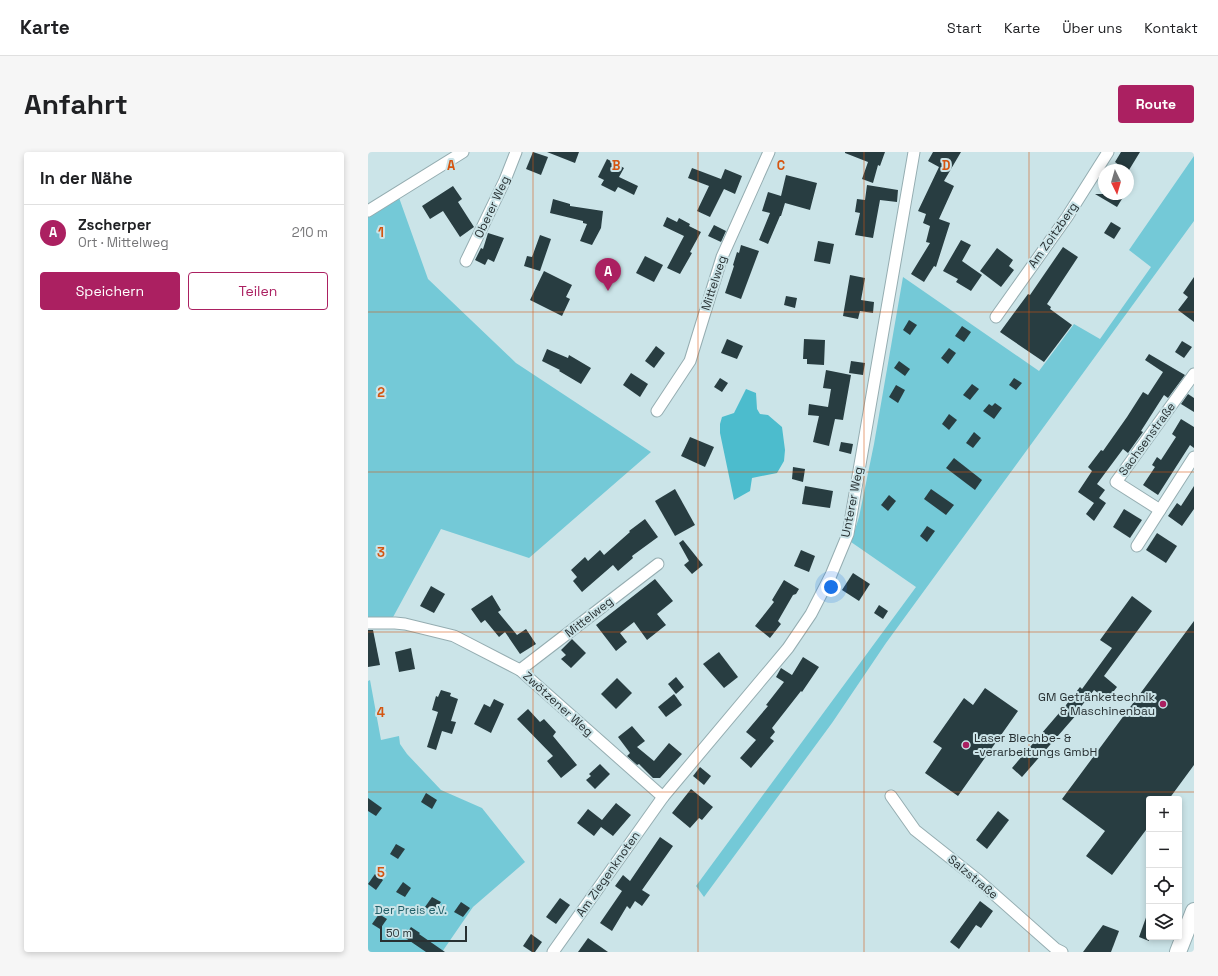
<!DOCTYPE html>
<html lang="de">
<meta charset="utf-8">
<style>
body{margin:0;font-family:"Space Grotesk",sans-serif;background:#f6f6f6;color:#202124}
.controls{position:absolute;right:12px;bottom:12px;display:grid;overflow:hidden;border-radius:4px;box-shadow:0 2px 6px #0003}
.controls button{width:36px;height:36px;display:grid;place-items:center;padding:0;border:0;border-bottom:1px solid #e0e0e0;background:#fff;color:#202124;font:20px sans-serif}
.compass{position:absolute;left:730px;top:12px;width:36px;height:36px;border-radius:50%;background:#fff;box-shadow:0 2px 6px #0003;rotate:175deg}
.scale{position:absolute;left:12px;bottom:10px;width:87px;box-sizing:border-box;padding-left:4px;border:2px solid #283133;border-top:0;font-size:11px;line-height:14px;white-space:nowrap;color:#283133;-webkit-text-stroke:3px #cbe4e8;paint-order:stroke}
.you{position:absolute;left:463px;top:435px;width:14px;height:14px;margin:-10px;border:3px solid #fff;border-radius:50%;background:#1a73e8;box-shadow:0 0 0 6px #1a73e833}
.badge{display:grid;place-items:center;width:26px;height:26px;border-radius:50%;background:#ab2061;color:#fff;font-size:13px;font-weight:700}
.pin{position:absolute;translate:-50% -33px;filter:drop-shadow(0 1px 2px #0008)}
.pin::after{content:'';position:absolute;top:21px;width:14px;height:12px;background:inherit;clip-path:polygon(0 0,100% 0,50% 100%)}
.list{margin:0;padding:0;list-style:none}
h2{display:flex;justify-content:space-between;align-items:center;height:52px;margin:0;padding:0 16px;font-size:17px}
h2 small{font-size:13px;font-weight:400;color:#757577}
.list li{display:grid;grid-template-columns:26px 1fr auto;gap:12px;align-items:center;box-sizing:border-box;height:56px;padding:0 16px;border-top:1px solid #e0e0e0}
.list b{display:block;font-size:15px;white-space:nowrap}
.list p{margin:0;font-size:13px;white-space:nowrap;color:#757577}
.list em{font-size:13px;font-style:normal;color:#757577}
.actions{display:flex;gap:8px;padding:12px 16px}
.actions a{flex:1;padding:9px 0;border:1px solid #ab2061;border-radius:4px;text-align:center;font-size:14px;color:#ab2061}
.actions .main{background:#ab2061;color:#fff}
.icon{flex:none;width:22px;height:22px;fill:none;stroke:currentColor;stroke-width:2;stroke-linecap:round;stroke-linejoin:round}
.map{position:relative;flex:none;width:826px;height:800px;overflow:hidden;border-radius:4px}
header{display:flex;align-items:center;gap:24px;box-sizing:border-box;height:56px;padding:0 20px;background:#fff;border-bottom:1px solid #e0e0e0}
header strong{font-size:19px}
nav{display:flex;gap:22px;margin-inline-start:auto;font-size:14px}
.intro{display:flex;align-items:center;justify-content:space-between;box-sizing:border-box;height:96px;padding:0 24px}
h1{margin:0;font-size:28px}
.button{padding:10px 18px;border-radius:4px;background:#ab2061;color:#fff;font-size:14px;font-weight:700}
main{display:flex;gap:24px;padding:0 24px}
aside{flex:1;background:#fff;border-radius:4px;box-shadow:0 2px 6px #0003}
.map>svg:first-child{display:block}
.green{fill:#74c9d7}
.forest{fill:#4cbccd}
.building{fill:#283d41}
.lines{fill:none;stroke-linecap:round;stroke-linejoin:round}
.street-casing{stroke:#95adb1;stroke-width:13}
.secondary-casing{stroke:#95adb1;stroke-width:18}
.street{stroke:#fff;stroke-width:11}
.secondary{stroke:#fff;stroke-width:16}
.grid{fill:none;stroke:#d55510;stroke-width:1;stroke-opacity:0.55}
.poi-dot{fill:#ab2061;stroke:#cbe4e8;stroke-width:1.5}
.labels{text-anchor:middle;stroke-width:4;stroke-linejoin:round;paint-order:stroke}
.street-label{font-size:12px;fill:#283133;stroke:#cbe4e8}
.poi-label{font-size:12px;fill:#283133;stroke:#cbe4e8;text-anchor:end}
.park-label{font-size:12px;fill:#215f68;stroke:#cbe4e8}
.grid-label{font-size:13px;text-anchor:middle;font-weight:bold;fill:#d55510;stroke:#cbe4e8;stroke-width:4;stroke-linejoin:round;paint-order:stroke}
</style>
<header>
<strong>Karte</strong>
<nav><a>Start</a><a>Karte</a><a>Über uns</a><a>Kontakt</a></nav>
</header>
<div class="intro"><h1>Anfahrt</h1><a class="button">Route</a></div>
<main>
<aside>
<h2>In der Nähe<small></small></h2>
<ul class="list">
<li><span class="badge">A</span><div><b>Zscherper</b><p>Ort · Mittelweg</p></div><em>210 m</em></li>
</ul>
<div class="actions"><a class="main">Speichern</a><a>Teilen</a></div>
</aside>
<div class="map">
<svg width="826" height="800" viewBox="0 0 826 800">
<rect width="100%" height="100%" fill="#cbe4e8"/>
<!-- green -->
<g class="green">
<polygon points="826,4 826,69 518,491 464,571 336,745 328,734 548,435 483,390 491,365 506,292 535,125 671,219 706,172 732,187 783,115 761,98"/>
<polygon points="29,40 60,127 148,211 283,300 161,406 73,377 24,467 22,465 0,466 0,59"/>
<polygon points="2,528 13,588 31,584 32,592 39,602 73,638 114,656 157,710 105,755 74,800 0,800 0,529"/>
</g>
<!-- forest -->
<polygon class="forest" points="378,237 388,241 389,257 392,262 400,263 414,275 417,298 416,309 409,321 384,326 382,339 366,348 352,281 352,272 354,265 366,261"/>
<!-- building -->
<g class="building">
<polygon points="165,0 180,5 173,23 158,17"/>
<polygon points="179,0 211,0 207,11"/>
<polygon points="477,0 517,0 512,14 510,13 505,31 494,27 500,10 477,1"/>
<polygon points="565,0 593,0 576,29 586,34 571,67 582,71 568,115 566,114 556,130 543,122 562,91 558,90 562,74 555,71 558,62 550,59 571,15 560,9"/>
<polygon points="753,0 772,0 761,18 748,18 751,13 747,10"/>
<polygon points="239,7 256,16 251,25 270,34 266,43 250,35 247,40 233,33 236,28 230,25"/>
<polygon points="324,16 353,27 357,17 374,24 367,42 356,37 342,65 329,59 341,34 320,26"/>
<polygon points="418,23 449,31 442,58 417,51 413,64 412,64 400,92 391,88 402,61 394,59 400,40 413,44"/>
<polygon points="499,33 530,38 529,50 512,48 505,86 487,83 492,61 487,60 489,47 497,48"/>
<polygon points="85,34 94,47 90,50 106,75 92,85 75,59 62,67 54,54"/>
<polygon points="727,42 757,42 749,55"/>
<polygon points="185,47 202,52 202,54 235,59 233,76 224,93 212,89 219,72 215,71 215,69 182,61"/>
<polygon points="299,65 309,70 311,66 322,72 321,74 333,80 322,100 324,101 312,122 299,116 316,84 295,74"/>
<polygon points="743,70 753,76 746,87 736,81"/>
<polygon points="346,73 358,79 353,90 340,84"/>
<polygon points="120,81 136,86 126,110 120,107 117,113 107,108 113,96 115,97"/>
<polygon points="172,83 183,87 172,119 156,114 159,104 164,105"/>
<polygon points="593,88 603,93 594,109 614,123 603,139 588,130 590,127 575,119"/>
<polygon points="450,89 466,92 462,112 446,109"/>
<polygon points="373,93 391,99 373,147 357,141 366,114 365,113 369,100 371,101"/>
<polygon points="695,95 710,105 679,152 683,155 682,157 704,173 676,210 632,180 660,142 662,143"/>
<polygon points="629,96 645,108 641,114 646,118 633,135 612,119"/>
<polygon points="277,104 295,113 286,130 268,121"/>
<polygon points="176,119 204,133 198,145 202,147 194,164 162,148"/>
<polygon points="482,123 497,126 493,148 506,150 505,161 492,159 490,167 475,164"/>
<polygon points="826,125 826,170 810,158 820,145 815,141"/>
<polygon points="418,144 429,146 427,156 416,153"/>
<polygon points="541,168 549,173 542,183 535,178"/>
<polygon points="594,174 603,180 596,190 587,184"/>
<polygon points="359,187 375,194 369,207 353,201"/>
<polygon points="436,187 457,188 456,213 439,212 439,207 435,207"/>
<polygon points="814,189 824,195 816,206 807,200"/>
<polygon points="288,194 297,201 286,216 277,209"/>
<polygon points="581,196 588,201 580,212 573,206"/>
<polygon points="179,197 200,206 201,203 223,216 213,232 191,219 192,218 174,209"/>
<polygon points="781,202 817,223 800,246 796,243 773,279 775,280 760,301 755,297 729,332 737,338 731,346 738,351 726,369 718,362 726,351 710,340 724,319 720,315 733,298 735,299 759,265 775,240 780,243 795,220 777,208"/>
<polygon points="483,209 497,211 495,223 481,221"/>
<polygon points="531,209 542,217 537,224 526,216"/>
<polygon points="458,218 483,223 475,268 467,267 461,294 445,290 451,264 440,263 441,252 460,255 463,237 455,236"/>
<polygon points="263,221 280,232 272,245 255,233"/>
<polygon points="352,226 360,231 354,240 346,235"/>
<polygon points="646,226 654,231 648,238 641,233"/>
<polygon points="604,232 611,237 602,248 595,243"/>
<polygon points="528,233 537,238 530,251 521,245"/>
<polygon points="820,242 826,246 826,260 813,252"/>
<polygon points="627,251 634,256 626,267 615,259 621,252 624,254"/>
<polygon points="581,262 589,268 581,278 574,272"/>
<polygon points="813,267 826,275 826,296 822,293 790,343 775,333 787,315 784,313 789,305 793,308 808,285 804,282"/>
<polygon points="606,280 613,286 605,296 598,291"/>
<polygon points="322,285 346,295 337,315 313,304"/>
<polygon points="473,290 485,292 483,302 471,299"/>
<polygon points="586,306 614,328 607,338 578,316"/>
<polygon points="425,315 437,317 435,330 424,327"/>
<polygon points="437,334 465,339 462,356 434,352"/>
<polygon points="826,334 826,357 814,374 800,364 809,351 813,354"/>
<polygon points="307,337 327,373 307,384 287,349"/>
<polygon points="563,337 586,353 578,363 556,347"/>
<polygon points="521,343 528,349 520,359 513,353"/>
<polygon points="756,357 774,368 762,386 745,375"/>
<polygon points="277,367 290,385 264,404 265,406 250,419 245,413 214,440 205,429 209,425 203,418 217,405 220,409 232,398 236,403 262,380 261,379"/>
<polygon points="559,374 567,379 559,390 552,384"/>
<polygon points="789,381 809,394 798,411 778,398"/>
<polygon points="315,388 335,413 324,422 316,413 321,409 311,391"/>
<polygon points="433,398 447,404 441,420 426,414"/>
<polygon points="485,421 502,432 491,449 474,438"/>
<polygon points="287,427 305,449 289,462 298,473 279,488 266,470 252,481 259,490 248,499 228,473"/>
<polygon points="416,428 431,437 428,442 425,443 410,469 413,472 402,486 387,474 406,450 404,448"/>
<polygon points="63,434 77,442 66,461 52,454"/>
<polygon points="124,443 133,458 130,460 149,483 158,477 168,492 152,502 137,480 131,485 117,468 113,471 103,457"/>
<polygon points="764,444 784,459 736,524 749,535 739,548 726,538 708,561 709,562 654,625 644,616 698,553 712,535 714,537 744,496 732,488"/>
<polygon points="511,453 520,459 515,467 506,461"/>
<polygon points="826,469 826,613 801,647 781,647 781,674 744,723 718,704 737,679 694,647"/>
<polygon points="0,478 5,478 12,513 0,515"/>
<polygon points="204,487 218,501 203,516 193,507 198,503 193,498"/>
<polygon points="43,496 47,517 31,520 27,500"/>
<polygon points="351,500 370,525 356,536 335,512"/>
<polygon points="435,505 451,515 434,540 433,539 404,576 407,580 402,586 406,589 383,616 372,606 388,588 378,580 400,554 398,553 416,530 408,525 413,516 424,523"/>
<polygon points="308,525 316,535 308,542 300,532"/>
<polygon points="249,526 264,541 248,557 233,542"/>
<polygon points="617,536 650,559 590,644 557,621 574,596 565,590 596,546 605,553"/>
<polygon points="73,538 83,541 82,544 90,547 83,569 88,570 84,582 74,579 68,598 59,595 70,560 64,558 68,544 70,545"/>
<polygon points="306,542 314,553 298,565 290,555"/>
<polygon points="126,547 136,552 123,581 106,572 116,552 122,555"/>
<polygon points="160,557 172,570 176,567 188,580 185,584 209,613 193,626 179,609 185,604 149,567"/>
<polygon points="264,574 277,589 269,595 286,609 301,591 314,602 292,626 285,626 271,612 269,613 259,604 262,601 250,585"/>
<polygon points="232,612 242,622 227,637 218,628 223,624 221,622"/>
<polygon points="332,615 343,624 336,633 325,624"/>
<polygon points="323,637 345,655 334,668 331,666 322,676 304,661"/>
<polygon points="58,641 69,648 64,657 53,650"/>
<polygon points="0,646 14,656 8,664 0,659"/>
<polygon points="248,651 263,663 245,684 233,675 226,684 209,671 220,657 234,668"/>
<polygon points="630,659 641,668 619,697 608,688"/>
<polygon points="292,685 305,694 274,738 282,743 274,754 267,749 262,757 259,754 244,779 232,771 254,739 247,734 255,723 262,729"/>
<polygon points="28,692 37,697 30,707 22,702"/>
<polygon points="7,722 15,728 8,738 0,732"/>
<polygon points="35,730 43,736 37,745 28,740"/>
<polygon points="64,745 73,750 66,760 57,755"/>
<polygon points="192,746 202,753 188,772 178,765"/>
<polygon points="612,749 625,759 613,776 608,773 591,797 582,790"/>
<polygon points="93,750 102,756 95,765 86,760"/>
<polygon points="780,760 781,760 781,789 771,785"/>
<polygon points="11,762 19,767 12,777 4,772"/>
<polygon points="735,773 751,779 743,800 715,800"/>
<polygon points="43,775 52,781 51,782 77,800 58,800 36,785"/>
<polygon points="163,782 174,790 167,800 164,800 155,794"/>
<polygon points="220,786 240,800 210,800"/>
</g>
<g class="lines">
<defs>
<g id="street">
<polyline points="0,59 95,0"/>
<polyline points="98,109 137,28 148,0"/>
<polyline points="628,165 699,65 740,0"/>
<polyline points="289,259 322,209 354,105 401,0"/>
<polyline points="792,358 748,330 826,222"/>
<polyline points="769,394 826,305"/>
<polyline points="0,471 27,471 37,472 86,484 152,518 295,645"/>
<polyline points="152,518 290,412"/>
<polyline points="523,644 547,678 610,728 688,797 694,800"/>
<polyline points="185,800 295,645 420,496 443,462 463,423 480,382 546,0"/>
</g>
<polyline id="secondary" points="810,800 826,759"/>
</defs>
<!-- street casing -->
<use href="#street" class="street-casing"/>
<!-- secondary casing -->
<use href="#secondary" class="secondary-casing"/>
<!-- street -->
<use href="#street" class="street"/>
<!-- secondary -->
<use href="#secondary" class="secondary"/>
</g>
<!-- grid -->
<path class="grid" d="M 165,0 L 165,800M 330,0 L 330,800M 496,0 L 496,800M 661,0 L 661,800M 0,160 L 826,160M 0,320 L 826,320M 0,480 L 826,480M 0,640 L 826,640"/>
<!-- markers -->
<g class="poi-dot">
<circle cx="795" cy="552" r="4"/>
<circle cx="598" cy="593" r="4"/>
</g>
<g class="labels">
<!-- street labels -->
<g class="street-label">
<text transform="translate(124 55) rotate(-65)" y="4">Oberer Weg</text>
<text transform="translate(685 83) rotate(-55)" y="4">Am Zoitzberg</text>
<text transform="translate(346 131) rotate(-72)" y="4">Mittelweg</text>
<text transform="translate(779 287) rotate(-54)" y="4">Sachsenstraße</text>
<text transform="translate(484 350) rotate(-79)" y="4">Unterer Weg</text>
<text transform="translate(221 465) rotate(-38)" y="4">Mittelweg</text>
<text transform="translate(190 552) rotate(42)" y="4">Zwötzener Weg</text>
<text transform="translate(240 722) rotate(-55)" y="4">Am Ziegenknoten</text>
<text transform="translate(605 725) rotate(40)" y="4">Salzstraße</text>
</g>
<!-- poi labels -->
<g class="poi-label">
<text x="787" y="549">GM Getränketechnik<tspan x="787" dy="14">&amp; Maschinenbau</tspan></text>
<text x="606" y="590" text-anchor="start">Laser Blechbe- &amp;<tspan x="606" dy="14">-verarbeitungs GmbH</tspan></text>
</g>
<!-- park labels -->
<g class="park-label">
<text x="43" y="762">Der Preis e.V.</text>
</g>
</g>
<g class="grid-label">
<text x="83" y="18">A</text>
<text x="248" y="18">B</text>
<text x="413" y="18">C</text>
<text x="578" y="18">D</text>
<text x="13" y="85">1</text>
<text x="13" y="245">2</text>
<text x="13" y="405">3</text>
<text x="13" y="565">4</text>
<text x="13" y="725">5</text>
</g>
</svg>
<div class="controls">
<button>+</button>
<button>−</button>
<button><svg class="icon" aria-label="locate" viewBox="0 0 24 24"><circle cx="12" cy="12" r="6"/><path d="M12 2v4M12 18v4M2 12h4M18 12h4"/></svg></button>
<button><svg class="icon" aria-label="layers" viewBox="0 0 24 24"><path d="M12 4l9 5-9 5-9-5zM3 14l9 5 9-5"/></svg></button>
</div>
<svg class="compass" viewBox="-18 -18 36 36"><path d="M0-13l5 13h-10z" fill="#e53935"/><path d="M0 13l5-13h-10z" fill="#757577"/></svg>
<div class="scale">50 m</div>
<div class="you"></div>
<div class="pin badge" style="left:240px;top:139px">A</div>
</div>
</main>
